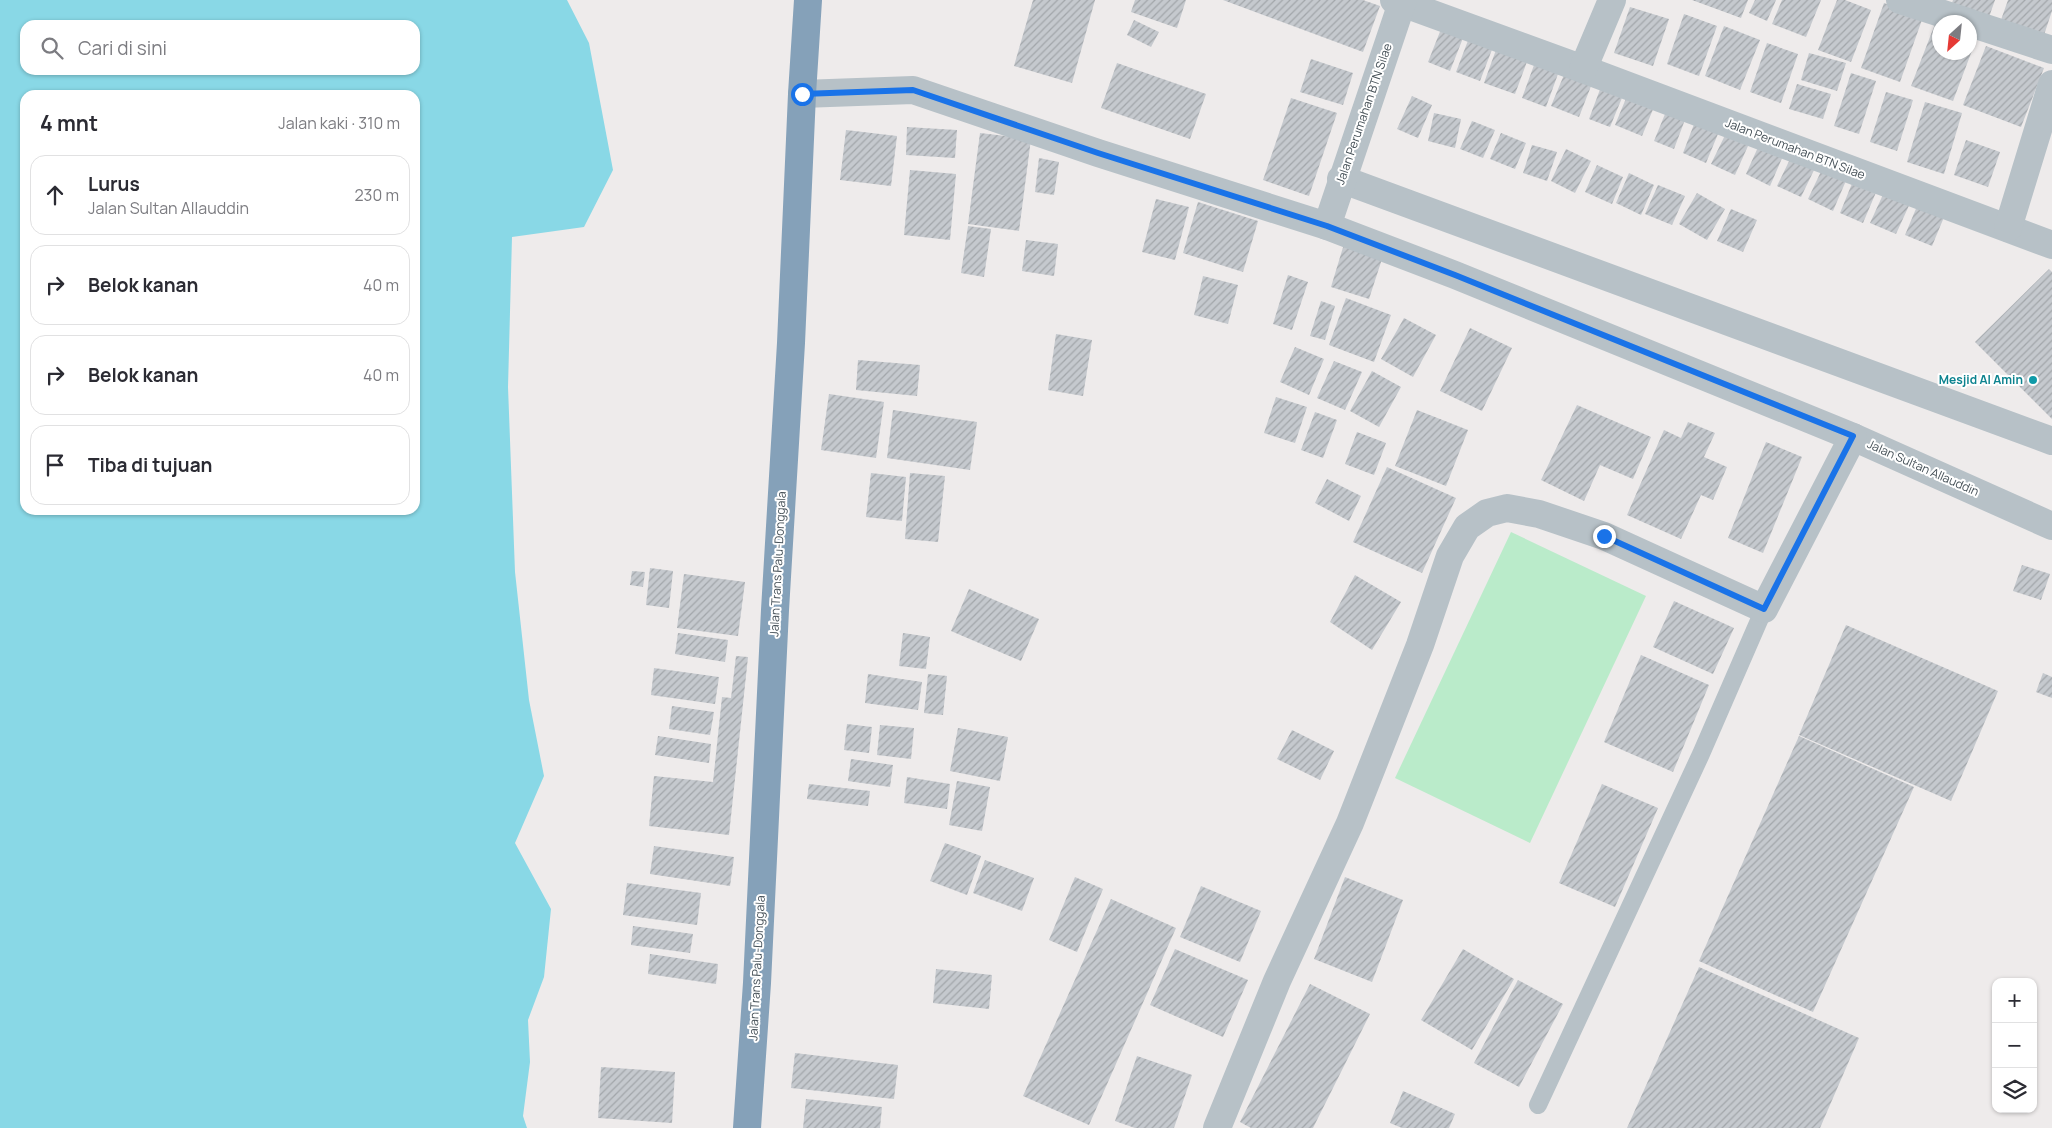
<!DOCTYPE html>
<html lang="id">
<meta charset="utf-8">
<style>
body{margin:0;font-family:Manrope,sans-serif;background:#f2f2f3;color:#2b2b33}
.controls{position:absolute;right:15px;bottom:15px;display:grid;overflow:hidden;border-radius:10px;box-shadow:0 1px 4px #0004}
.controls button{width:45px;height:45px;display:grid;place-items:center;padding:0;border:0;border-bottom:1px solid #e1e1e2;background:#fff;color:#2b2b33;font:25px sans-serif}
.compass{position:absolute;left:1932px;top:15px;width:45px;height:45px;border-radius:50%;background:#fff;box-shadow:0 1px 4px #0004;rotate:207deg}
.stop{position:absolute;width:15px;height:15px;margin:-11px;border:4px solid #1a73e8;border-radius:50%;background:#fff}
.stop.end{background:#1a73e8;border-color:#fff;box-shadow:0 1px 5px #0008}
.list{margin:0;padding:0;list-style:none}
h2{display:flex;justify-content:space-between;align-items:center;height:65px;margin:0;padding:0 20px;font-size:21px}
h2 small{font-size:16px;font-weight:400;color:#7c7c81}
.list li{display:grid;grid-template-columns:32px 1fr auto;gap:15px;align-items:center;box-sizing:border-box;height:80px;margin:0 10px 10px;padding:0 10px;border:1px solid #e1e1e2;border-radius:15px}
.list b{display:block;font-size:19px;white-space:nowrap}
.list p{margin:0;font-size:16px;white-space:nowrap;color:#7c7c81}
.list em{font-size:16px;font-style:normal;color:#7c7c81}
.icon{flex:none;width:28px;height:28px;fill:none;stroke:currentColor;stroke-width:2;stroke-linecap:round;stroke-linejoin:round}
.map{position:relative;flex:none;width:2052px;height:1128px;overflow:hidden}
.search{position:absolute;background:#fff;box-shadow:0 1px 4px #0004;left:20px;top:20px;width:400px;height:55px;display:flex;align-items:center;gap:12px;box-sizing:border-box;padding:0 18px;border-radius:15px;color:#7c7c81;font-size:19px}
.panel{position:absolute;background:#fff;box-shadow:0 1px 4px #0004;left:20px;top:90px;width:400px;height:425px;border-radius:15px}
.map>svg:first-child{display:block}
.pitch{fill:#baebca}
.water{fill:#89d8e6;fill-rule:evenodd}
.building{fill:url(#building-hatch)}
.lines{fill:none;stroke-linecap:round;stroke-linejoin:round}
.lane{stroke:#b7c1c7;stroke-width:18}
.street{stroke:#b7c1c7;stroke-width:28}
.highway{stroke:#85a1b9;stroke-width:28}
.route{stroke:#1a73e8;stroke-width:6}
.culture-dot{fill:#0f9aa8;stroke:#fff;stroke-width:2}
.labels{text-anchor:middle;stroke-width:4;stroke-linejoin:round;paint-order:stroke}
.street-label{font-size:12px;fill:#455057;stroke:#fff}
.culture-label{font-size:12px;font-weight:bold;fill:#0d838f;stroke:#fff;text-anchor:end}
</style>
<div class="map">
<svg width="2052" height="1128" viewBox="0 0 2052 1128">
<defs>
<pattern id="building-hatch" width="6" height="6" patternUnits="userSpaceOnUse" patternTransform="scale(1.25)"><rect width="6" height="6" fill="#c5c9ce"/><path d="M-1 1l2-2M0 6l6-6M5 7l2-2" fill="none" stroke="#a2a6aa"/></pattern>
</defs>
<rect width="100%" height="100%" fill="#eeebeb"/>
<!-- pitch -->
<polygon class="pitch" points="1511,532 1646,596 1530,843 1395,778"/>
<!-- water -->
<path class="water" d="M 0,0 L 567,0 L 589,43 L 613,170 L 584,227 L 512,237 L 508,387 L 515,572 L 529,700 L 544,776 L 515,843 L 551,909 L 544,977 L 528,1020 L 530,1062 L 523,1116 L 527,1128 L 0,1128 ZM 25,25 L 415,25 L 415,70 L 25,70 ZM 25,95 L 415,95 L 415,510 L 25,510 Z"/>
<!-- building -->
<g class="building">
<polygon points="1033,0 1095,0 1072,83 1014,66"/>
<polygon points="1135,0 1186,0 1177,28 1131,12"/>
<polygon points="1223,0 1363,0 1380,6 1363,52"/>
<polygon points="1692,0 1748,0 1741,18"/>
<polygon points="1755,0 1776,0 1767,21 1749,13"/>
<polygon points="1782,0 1821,0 1806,37 1772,24"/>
<polygon points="1837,0 1845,0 1871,10 1851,62 1818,50"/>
<polygon points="1953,0 1995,0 1988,20 1951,6"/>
<polygon points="2008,0 2052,0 2052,11 2044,35 2001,20"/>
<polygon points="1884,3 1923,17 1900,82 1861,68"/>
<polygon points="1630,7 1669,19 1653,66 1614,53"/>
<polygon points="1684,14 1717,26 1699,76 1667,64"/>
<polygon points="1134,20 1159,32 1151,47 1127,35"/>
<polygon points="1443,24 1465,33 1450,71 1428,62"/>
<polygon points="1935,24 1940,25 1940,52 1970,52 1970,37 1976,40 1953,101 1911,86"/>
<polygon points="1724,26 1760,40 1740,90 1705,76"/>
<polygon points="1469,38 1493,47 1480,81 1456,72"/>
<polygon points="1767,43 1798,54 1781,103 1750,92"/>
<polygon points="1986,46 2044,68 2021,127 1963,105"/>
<polygon points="1497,47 1528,59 1515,94 1484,83"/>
<polygon points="1809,53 1846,63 1837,91 1801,80"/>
<polygon points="1311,59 1353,73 1343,105 1300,92"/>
<polygon points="1117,63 1206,94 1190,139 1101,108"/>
<polygon points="1534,65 1558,74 1546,107 1522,98"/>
<polygon points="1566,70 1593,81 1579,117 1551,106"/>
<polygon points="1851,73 1876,81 1859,134 1834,126"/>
<polygon points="1602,84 1624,93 1610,127 1589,119"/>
<polygon points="1797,84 1831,94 1823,119 1789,109"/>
<polygon points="1886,92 1913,100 1897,151 1870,142"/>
<polygon points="1412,96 1432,105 1418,138 1397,129"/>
<polygon points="1627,96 1654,107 1642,136 1615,125"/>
<polygon points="1291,98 1337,113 1309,196 1263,180"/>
<polygon points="1925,102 1962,113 1944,174 1907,162"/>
<polygon points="1667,109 1686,117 1674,149 1654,141"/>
<polygon points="1434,113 1461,119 1455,148 1428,141"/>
<polygon points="1696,119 1720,129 1706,163 1683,153"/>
<polygon points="1472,121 1495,130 1483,158 1460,149"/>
<polygon points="907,127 957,130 955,158 906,155"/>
<polygon points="1729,127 1752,137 1735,175 1711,164"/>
<polygon points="846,130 897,136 891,186 840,180"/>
<polygon points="980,133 1031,139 1019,231 968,224"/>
<polygon points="1501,133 1526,143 1515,169 1490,159"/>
<polygon points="1966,140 2000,152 1988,187 1954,175"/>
<polygon points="1532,145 1557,152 1547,181 1523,173"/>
<polygon points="1759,145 1783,156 1770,186 1746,174"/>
<polygon points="1566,149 1591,161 1575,193 1551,181"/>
<polygon points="1792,155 1816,166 1801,197 1777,186"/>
<polygon points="1039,158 1059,162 1054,195 1035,192"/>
<polygon points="1597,165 1623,177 1612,204 1585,192"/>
<polygon points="1824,165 1848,176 1833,211 1808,199"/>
<polygon points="910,170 956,174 950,240 904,235"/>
<polygon points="1629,173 1654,185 1641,215 1616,203"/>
<polygon points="1853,181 1877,190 1863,223 1840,213"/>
<polygon points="1658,185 1685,196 1672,225 1645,214"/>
<polygon points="1886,188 1912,199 1896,234 1870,223"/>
<polygon points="1697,193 1725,209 1707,240 1679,224"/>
<polygon points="1156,199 1189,207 1175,260 1142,252"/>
<polygon points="1920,199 1947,210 1932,246 1905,235"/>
<polygon points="1198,202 1258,221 1243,272 1183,253"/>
<polygon points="1731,209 1757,220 1743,252 1717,241"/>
<polygon points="968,226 991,229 984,277 961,273"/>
<polygon points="1026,240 1058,244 1054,276 1022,271"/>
<polygon points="1344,244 1383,256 1369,299 1331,287"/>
<polygon points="2049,269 2052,272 2052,419 1975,342"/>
<polygon points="1288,275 1308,282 1292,330 1273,324"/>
<polygon points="1203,276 1238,285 1228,324 1194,315"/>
<polygon points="1346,298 1391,315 1374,362 1329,345"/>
<polygon points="1321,301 1335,306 1325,340 1310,336"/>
<polygon points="1404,318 1436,335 1413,377 1381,359"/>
<polygon points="1470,328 1512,348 1482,411 1440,391"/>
<polygon points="1056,334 1092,340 1083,396 1048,390"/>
<polygon points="1295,347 1324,359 1309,395 1280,382"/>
<polygon points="858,360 920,365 917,396 856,390"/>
<polygon points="1334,361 1362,372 1345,410 1317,398"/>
<polygon points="1372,371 1401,387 1379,427 1350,411"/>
<polygon points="829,394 884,402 876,458 821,450"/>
<polygon points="1276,397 1307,407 1295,443 1264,433"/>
<polygon points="1577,405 1651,437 1633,479 1600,465 1584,501 1541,480"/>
<polygon points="893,410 977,422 970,470 887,458"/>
<polygon points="1417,410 1468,430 1446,486 1395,466"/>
<polygon points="1315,412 1337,420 1323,458 1301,450"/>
<polygon points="1688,422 1715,433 1704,457 1727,467 1713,500 1701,495 1681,539 1627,515 1664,430 1681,438"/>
<polygon points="1357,432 1386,443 1374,475 1345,464"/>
<polygon points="1766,442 1802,457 1763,553 1728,538"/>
<polygon points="1387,467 1456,498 1422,573 1353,542"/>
<polygon points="871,473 906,477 902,521 866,517"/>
<polygon points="910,473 945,476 938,542 905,539"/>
<polygon points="1327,479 1361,496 1349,521 1315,503"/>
<polygon points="2022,565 2050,574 2041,600 2013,591"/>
<polygon points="650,568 673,571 669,608 646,605"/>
<polygon points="632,571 645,572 643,587 630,585"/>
<polygon points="684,574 745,582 738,636 677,628"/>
<polygon points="1355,575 1401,602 1372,650 1330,622"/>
<polygon points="969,589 1039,619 1021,661 951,631"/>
<polygon points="1674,601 1734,628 1713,674 1653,647"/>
<polygon points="1846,625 1998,691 1951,801 1799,735"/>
<polygon points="678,633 728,640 725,662 675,654"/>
<polygon points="903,633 930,637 926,669 899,666"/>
<polygon points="1641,655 1709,685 1673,772 1604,742"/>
<polygon points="736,656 748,657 729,835 649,826 654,776 713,782 722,697 731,698"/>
<polygon points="654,668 719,677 715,704 651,695"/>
<polygon points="2043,673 2052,677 2052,698 2036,692"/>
<polygon points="868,674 922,682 918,710 865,703"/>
<polygon points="928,674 947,676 943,715 924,713"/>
<polygon points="672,706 714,712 710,735 669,729"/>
<polygon points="847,724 872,727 869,753 844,750"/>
<polygon points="880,725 914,728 911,759 877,755"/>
<polygon points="958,728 1008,737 1000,781 950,771"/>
<polygon points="1292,730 1334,751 1320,780 1277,759"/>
<polygon points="658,736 711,744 709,763 655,755"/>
<polygon points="1799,736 1914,787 1813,1012 1699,961"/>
<polygon points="851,759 893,765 890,787 848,781"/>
<polygon points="907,777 950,784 947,809 904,803"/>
<polygon points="957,781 990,787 982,831 949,825"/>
<polygon points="809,784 870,791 868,806 807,799"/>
<polygon points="1602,784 1658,808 1615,907 1559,883"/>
<polygon points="945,843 981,856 967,895 930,881"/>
<polygon points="654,846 734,857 730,886 650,874"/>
<polygon points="985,860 1034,878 1022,911 973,893"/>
<polygon points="1075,877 1103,889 1077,952 1049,940"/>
<polygon points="1345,877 1403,900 1372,982 1314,959"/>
<polygon points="627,883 701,893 697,925 623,915"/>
<polygon points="1201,886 1261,911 1240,962 1180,937"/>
<polygon points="1111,899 1176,928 1089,1125 1023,1096"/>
<polygon points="633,926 693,934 690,953 631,945"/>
<polygon points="1175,949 1248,980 1223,1037 1150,1005"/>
<polygon points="1463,949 1514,979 1472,1050 1421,1020"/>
<polygon points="650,954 718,964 716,984 648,974"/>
<polygon points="1699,967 1859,1038 1820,1128 1627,1128"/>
<polygon points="936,969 992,975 989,1009 933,1003"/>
<polygon points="1518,980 1563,1004 1519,1087 1474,1063"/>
<polygon points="1310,984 1370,1014 1313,1128 1251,1128 1240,1122"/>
<polygon points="795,1053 898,1065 894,1099 791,1088"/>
<polygon points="1137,1056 1192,1075 1174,1128 1135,1128 1115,1121"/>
<polygon points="601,1067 675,1072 672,1123 598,1118"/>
<polygon points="1403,1091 1455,1114 1449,1128 1402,1128 1390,1123"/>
<polygon points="806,1099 882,1107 880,1128 803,1128"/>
</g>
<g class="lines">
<!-- lane -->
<polyline class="lane" points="1538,1105 1701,754 1764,609"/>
<!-- street -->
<g class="street">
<polyline points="1394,0 1583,69 2052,245"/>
<polyline points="1900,0 1968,22"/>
<polyline points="1970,23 2052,50"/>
<polyline points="1583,69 1612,0"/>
<polyline points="802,94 913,90 1098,153 1327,226 1455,275 1853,437 2052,526"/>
<polyline points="1341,179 2052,441"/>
<polyline points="1327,226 1403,0"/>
<polyline points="2008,228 2052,84"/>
<polyline points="1217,1128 1277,981 1350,823 1420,645 1450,556 1467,527 1487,513 1507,508 1539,514 1604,536 1764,609 1853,437"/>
</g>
<!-- highway -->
<polyline class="highway" points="747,1128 757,983 775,610 791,343 802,94 808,0"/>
</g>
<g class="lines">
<!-- route -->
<polyline class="route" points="802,94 913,90 1098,153 1327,226 1455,275 1853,436 1764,609 1604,536"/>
</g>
<!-- markers -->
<circle class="culture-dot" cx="2033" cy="380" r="5"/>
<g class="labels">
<!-- street labels -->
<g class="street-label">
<text transform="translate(1364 114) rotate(-71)" y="4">Jalan Perumahan BTN Silae</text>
<text transform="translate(1795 149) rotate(21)" y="4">Jalan Perumahan BTN Silae</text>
<text transform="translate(1923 468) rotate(24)" y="4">Jalan Sultan Allauddin</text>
<text transform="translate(778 564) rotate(-87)" y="4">Jalan Trans Palu-Donggala</text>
<text transform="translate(757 968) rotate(-87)" y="4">Jalan Trans Palu-Donggala</text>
</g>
<!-- culture labels -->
<g class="culture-label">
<text x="2023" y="384">Mesjid Al Amin</text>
</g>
</g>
</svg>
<div class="controls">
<button>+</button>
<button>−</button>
<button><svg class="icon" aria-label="layers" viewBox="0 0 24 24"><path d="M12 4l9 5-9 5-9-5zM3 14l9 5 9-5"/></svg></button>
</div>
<svg class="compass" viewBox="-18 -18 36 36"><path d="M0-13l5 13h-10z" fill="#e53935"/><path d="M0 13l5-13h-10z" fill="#7c7c81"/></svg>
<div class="stop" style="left:802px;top:94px"></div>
<div class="stop end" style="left:1604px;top:536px"></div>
<div class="search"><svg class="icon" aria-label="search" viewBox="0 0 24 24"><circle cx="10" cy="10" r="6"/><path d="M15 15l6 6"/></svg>Cari di sini</div>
<section class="panel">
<h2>4 mnt<small>Jalan kaki · 310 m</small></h2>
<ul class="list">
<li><svg class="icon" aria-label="ahead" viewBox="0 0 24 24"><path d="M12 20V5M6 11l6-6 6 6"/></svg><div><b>Lurus</b><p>Jalan Sultan Allauddin</p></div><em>230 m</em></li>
<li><svg class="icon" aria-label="right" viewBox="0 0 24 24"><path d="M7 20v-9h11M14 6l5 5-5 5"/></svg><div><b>Belok kanan</b></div><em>40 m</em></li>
<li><svg class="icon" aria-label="right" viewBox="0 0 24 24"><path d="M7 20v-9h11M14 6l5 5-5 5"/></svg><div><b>Belok kanan</b></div><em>40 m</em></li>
<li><svg class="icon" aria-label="arrive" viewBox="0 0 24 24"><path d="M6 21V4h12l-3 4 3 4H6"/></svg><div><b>Tiba di tujuan</b></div></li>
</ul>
</section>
</div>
